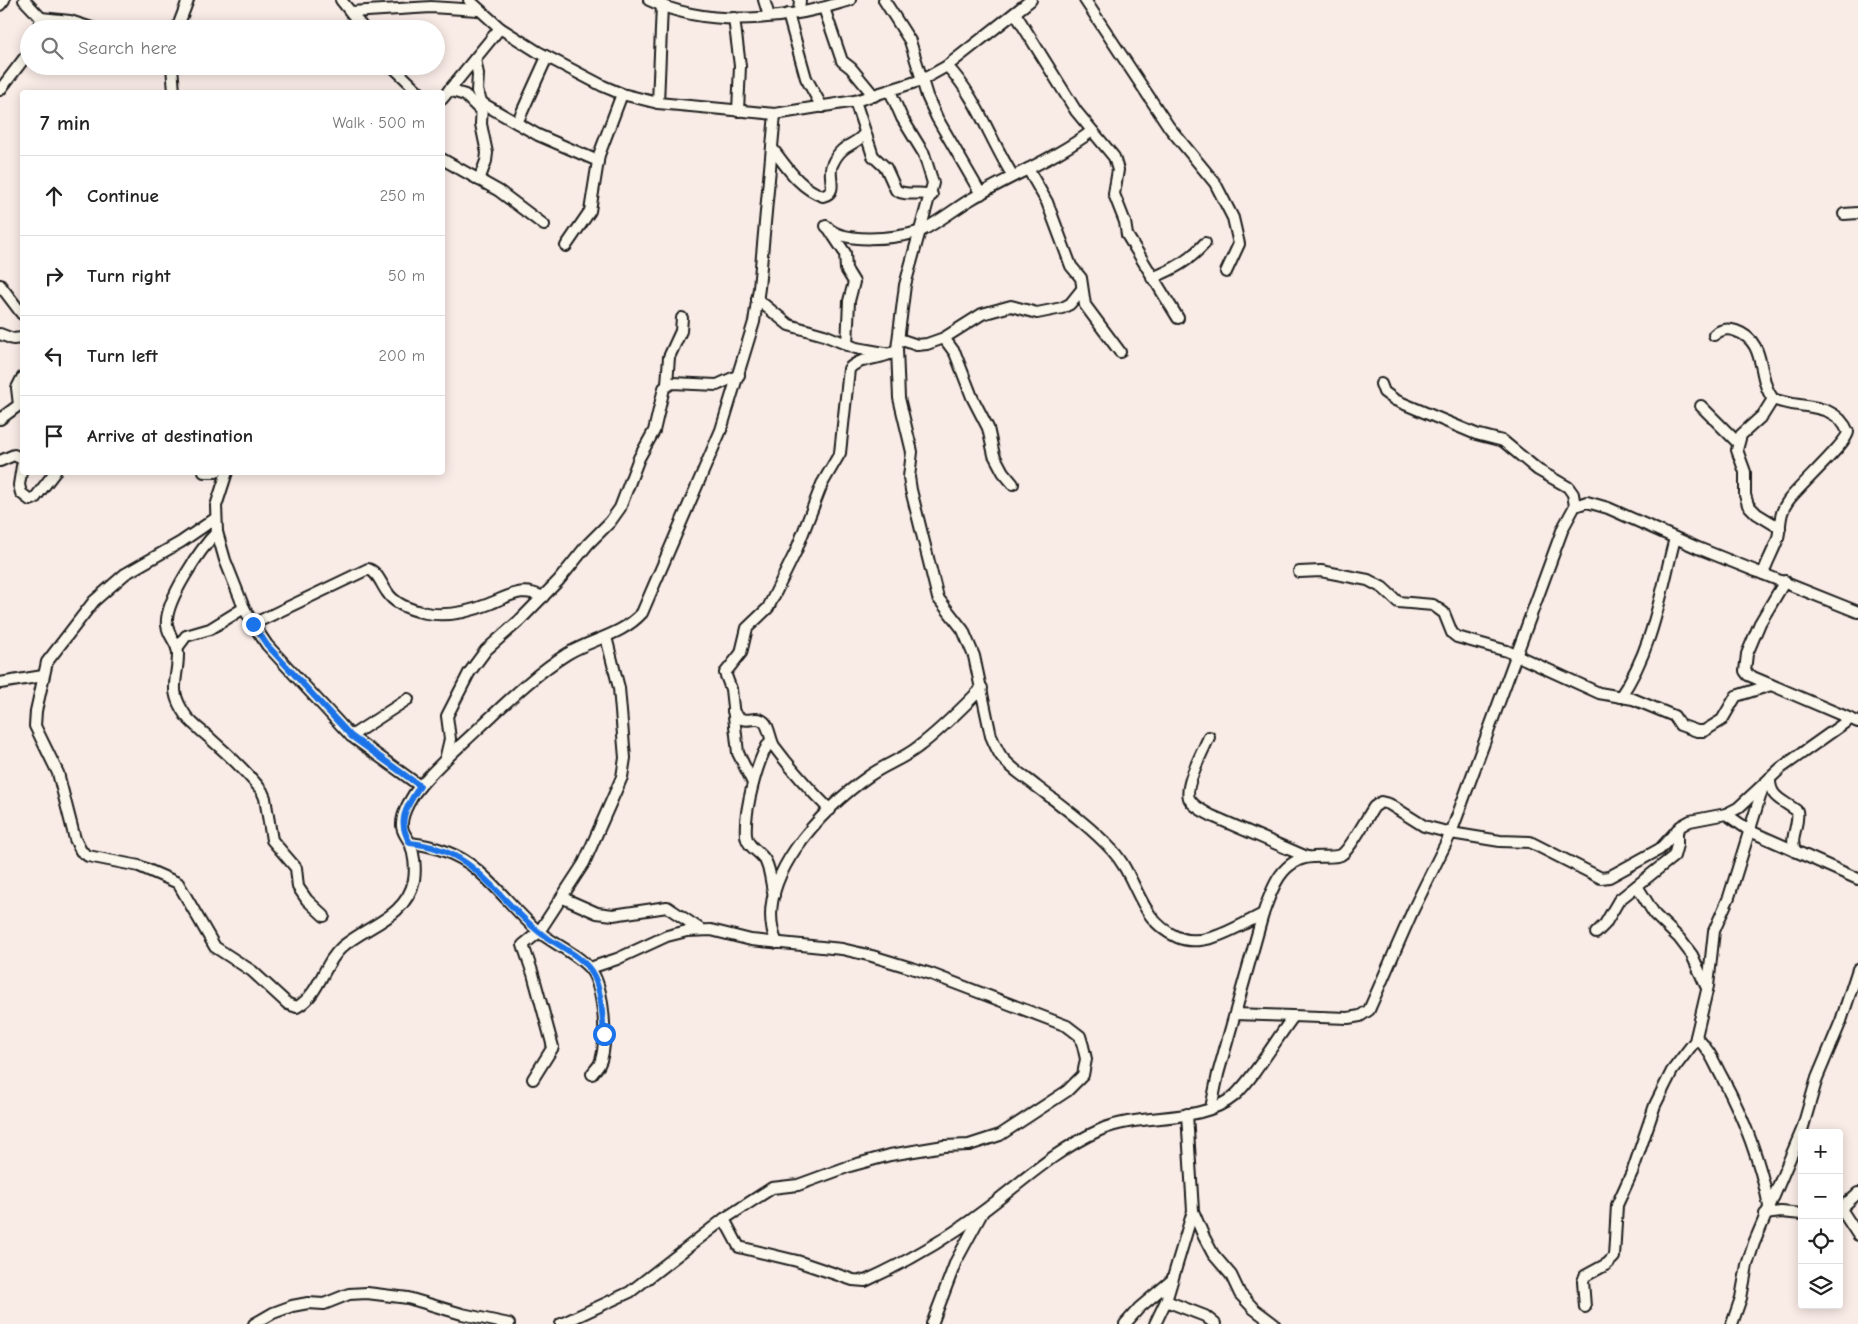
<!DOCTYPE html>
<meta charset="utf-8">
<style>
body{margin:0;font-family:"Comic Neue",sans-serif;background:#f2f2f2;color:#222}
.controls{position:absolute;right:15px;bottom:15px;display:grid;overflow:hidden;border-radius:5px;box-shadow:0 2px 12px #0003}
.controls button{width:45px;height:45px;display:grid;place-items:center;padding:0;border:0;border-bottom:1px solid #e0e0e0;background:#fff;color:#222;font:25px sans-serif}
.stop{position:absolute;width:15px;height:15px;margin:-11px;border:4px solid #1a73e8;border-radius:50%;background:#fff}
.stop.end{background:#1a73e8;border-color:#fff;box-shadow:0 1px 5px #0008}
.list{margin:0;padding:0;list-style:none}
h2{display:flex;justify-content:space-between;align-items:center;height:65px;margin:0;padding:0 20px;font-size:21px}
h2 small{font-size:16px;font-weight:400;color:#767676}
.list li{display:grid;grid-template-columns:32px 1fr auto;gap:15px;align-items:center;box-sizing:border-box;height:80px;padding:0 20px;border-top:1px solid #e0e0e0}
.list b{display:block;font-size:19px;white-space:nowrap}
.list em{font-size:16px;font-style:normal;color:#767676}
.icon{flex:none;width:28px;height:28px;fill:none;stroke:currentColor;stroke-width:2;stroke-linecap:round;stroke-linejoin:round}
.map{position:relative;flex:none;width:1858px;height:1324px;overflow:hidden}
.search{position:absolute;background:#fff;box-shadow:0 2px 12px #0003;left:20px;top:20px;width:425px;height:55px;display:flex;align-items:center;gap:12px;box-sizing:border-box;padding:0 18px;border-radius:28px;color:#767676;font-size:19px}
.panel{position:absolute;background:#fff;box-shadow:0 2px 12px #0003;left:20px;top:90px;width:425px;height:385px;border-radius:5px}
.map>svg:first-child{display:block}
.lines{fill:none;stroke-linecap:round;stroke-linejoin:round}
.minor-casing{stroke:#1c1c1c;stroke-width:14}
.minor{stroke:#fbf7ec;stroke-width:10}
.route{stroke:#1a73e8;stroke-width:6}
</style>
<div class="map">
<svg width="1858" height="1324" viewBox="0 0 1858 1324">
<rect width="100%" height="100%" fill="#f9ebe6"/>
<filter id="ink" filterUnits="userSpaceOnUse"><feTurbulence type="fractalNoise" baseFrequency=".02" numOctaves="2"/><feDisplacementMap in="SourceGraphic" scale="10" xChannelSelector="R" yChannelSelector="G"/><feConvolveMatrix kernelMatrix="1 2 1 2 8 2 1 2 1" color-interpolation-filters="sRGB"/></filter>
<g filter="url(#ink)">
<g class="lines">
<defs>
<g id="minor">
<polyline points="24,0 41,18 38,29"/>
<polyline points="341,0 364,29"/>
<polyline points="469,0 500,28 538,52 603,86 622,94 658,103 775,114 855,101 922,80 947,66 1031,0"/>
<path d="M 649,0 C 709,29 788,20 850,0"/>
<polyline points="764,0 769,16"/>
<polyline points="884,0 910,41 927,96 937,118 981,194"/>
<polyline points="1085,0 1169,127 1215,183 1233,218 1239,244 1226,272"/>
<polyline points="0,5 4,0"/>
<polyline points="824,8 842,61 851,68 874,96"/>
<polyline points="351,12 431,7 478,10"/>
<polyline points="799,12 800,0"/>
<polyline points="1015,13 1076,111 1114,157 1118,170 1114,194 1125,222 1127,235 1178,318"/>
<polyline points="788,14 806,78 822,107"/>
<polyline points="41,18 70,21 95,29"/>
<polyline points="734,18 740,66 738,111"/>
<polyline points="177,29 188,0"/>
<polyline points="475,59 478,74 477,91 482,103 481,124 487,153 486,161 479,180"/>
<polyline points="172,66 174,92"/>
<polyline points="392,66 419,92"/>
<path d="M 947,66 C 977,97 990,140 1013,176"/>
<polyline points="0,90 29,52"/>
<polyline points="449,90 465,95 481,111"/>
<path d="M 890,91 L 902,118 L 924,154 L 933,183 L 905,285 L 897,349 L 899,398 L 912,452 L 909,477 L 911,490 L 938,598 L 963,630 L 974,656 L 991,736 C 994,743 997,750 1001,756 C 1010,768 1025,777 1036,786 C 1062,806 1090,826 1112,850 C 1138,878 1139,921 1177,937 C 1205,949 1238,926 1263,914"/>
<polyline points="442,99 500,28"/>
<path d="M 855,101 L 873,156 L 886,168 L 896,190 C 906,197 920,191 932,195"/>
<polyline points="482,103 538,135 598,161"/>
<polyline points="658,103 662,5"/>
<polyline points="517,123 547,57"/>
<path d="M 772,148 C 786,166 800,189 823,196 C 839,192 827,176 832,165 C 842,142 855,147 865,133"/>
<polyline points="442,159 499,191 544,225"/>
<polyline points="1028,169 1047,202 1071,266 1081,278 1085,305 1120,352"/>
<polyline points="1844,214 1858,213"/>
<path d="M 826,226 C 842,245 896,238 918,232 C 929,229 960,205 973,198 C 1012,175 1056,158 1092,131"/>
<polyline points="831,232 845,253 846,269 854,282 849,301 847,345"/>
<polyline points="566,246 590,211 599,155 622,94"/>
<path d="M 1152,278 C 1174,269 1189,261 1205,243"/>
<polyline points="0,285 22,314"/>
<polyline points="757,299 789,325 824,335 856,348 890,354"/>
<polyline points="0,334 13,339 22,338"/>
<path d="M 1714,335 C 1721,329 1727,328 1736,331 C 1768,342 1756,377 1773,399 C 1799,410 1835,400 1848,432 C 1847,443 1797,488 1788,501 C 1779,513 1781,524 1778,538 C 1774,550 1767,561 1763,574"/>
<polyline points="944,338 955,353 972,397 988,428 994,455 1003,472 1013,484"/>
<polyline points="899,339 917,345 927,344 944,338 982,314 1011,306 1037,313 1062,308 1070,304 1082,289"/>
<polyline points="667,384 669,357 681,331 682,318"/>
<polyline points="1381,384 1384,392 1395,400 1476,434 1503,441 1538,470 1568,487 1573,494 1575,506"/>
<polyline points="1773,399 1763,415 1741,435 1737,450 1745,472 1745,495 1748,505 1757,514 1780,528"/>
<polyline points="1701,406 1738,443"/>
<polyline points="0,419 19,405 17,388 22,378"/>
<polyline points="0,461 14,455 22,459"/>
<polyline points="22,466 19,485 21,493 30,500 35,498 55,472"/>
<polyline points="204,472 216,472"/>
<polyline points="227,472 216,506 217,532 225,560 244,608 253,624 267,645 351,736 420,786"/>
<path d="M 216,518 L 181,542 L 125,574 L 94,601 L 47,662 L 36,711 L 35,726 L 58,773 L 75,839 L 81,851 L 88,856 L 139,866 L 178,883 L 215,947 L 252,971 L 288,1004 L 297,1007 C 320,994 323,964 342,947 C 367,925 406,918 414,880 C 416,868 414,853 410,843 C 407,837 402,832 402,826 C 401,813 413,794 421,785 C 439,764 460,746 480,727 C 508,701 535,674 567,654 C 592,639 622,635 642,613 L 721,430 L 754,322 L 759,288 L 775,114"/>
<path d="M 217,532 C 201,548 164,602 167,625 C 168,636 178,643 178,654 C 178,681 167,689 186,716 C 194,726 205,733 214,742 C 231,757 248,773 262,791 L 265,798 L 272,840 L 296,868 L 298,887 L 307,900 L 324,916"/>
<polyline points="1299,572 1321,571 1368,580 1383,588 1398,602 1433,605 1444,613 1452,633 1457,637 1507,651 1599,693 1633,699 1674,716 1680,725 1697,731 1704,731 1722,720 1736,696 1771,685"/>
<polyline points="1785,581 1760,623 1747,654 1745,671 1748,675 1858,722"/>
<path d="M 253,624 L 368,569 C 378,572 381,584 387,592 C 395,605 411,610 426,613 C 448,617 469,612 489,604 C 510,596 521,586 543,597"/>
<polyline points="177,648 186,636 210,629 244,608"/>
<polyline points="0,683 43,676"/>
<path d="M 1620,697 C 1653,650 1661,591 1675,538"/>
<path d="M 733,711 C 744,728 754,714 763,721 C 769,725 770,739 774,746 C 791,769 810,790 830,810"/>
<polyline points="351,736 408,699"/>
<path d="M 1209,737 C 1204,749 1182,789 1190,800 C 1195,808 1205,812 1212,816 L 1307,857"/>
<path d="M 771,740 C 757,758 744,812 746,835 C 747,848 762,852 766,862 C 771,872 771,885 774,895"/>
<polyline points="445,760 450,739 447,716 469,673 486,650 520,620 559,580 588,544 610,522 620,508 639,458 654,431 664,388 672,383 717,385 739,375"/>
<path d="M 1770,778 C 1769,798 1783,800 1797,811 C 1800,826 1788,838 1796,852"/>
<path d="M 753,783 L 738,753 L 731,689 L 725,673 L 741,653 L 747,628 L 768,608 L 796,551 L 822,484 L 840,453 L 849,369 C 860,356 884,361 897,349"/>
<polyline points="1726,814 1750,831 1858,879"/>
<path d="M 410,843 C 432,845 459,854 476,869 C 498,887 516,912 538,931 C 553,944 577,953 590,969 C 604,985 609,1046 599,1065 C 597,1068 594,1071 592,1074"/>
<polyline points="1637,886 1655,915 1679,938 1692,955 1706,986"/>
<polyline points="563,898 597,913 613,915 667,907 700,929"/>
<polyline points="1596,933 1605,924 1619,900 1674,856 1677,845 1677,830"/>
<path d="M 777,943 C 750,882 823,808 869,776 C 884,765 903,759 918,747 C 941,730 961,709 982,688"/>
<polyline points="1235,1014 1348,1018 1360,1016 1369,1010 1413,910 1451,833 1500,841 1530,842 1601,878 1609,877 1660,849 1681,826 1690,821 1726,814 1738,808 1781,768 1850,719"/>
<path d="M 1696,1037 C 1712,1053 1713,1061 1723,1079 C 1745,1120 1760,1161 1769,1206"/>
<polyline points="533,1079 553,1047 533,974 523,945 539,932 584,863 622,777 625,758 619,688 606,637"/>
<path d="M 1211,1108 L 1218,1074 L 1263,914 C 1272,888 1282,858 1313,857 C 1322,856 1333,858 1341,855 C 1350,850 1367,817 1374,807 L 1381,802 L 1389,804 L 1424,826 L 1451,833 L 1563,528 L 1575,506 L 1587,502 L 1608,508 L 1698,548 L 1858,612"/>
<polyline points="1841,1209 1858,1235"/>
<polyline points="1839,1210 1858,1193"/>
<polyline points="1193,1211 1204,1237 1213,1254 1231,1275 1240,1294 1254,1309 1274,1324"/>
<polyline points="1765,1214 1781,1212 1802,1214"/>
<path d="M 724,1219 L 739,1247 L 797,1261 L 853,1280 L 865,1281 C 907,1262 945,1240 982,1212 C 1021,1183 1055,1150 1100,1130 C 1140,1112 1199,1125 1234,1096 C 1253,1079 1277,1038 1293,1017"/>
<polyline points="1166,1301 1205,1316 1215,1324"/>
<polyline points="1585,1307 1583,1281 1585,1276 1607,1264 1614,1257 1617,1205 1633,1170 1655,1105 1672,1071 1695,1041 1708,986 1714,931 1729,897 1763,787"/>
<polyline points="254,1324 273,1313 292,1306 308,1303 324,1304 349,1294 367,1293 408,1298 462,1314 509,1324"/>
<polyline points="561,1324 630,1292 724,1219 772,1188 798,1185 850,1166 890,1155 944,1146 969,1145 1000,1135 1067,1091 1083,1075 1086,1059 1083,1046 1080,1036 1067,1026 931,974 872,956 842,949 751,940 711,930 687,931 667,936 617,959 590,968"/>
<polyline points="932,1324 956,1261 982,1213"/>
<polyline points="1125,1324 1139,1308 1172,1280"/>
<polyline points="1155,1324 1166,1301 1193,1211 1187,1114"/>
<polyline points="1732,1324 1741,1298 1747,1265 1754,1243 1802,1130 1817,1078 1841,1021 1858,969"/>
</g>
</defs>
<!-- minor casing -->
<use href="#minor" class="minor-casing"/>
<!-- minor -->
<use href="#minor" class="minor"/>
</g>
</g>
<g class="lines" filter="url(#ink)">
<!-- route -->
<path class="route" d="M 253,624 L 267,645 L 351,736 L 420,786 C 407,806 396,820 410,843 C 477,850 492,894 539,932 C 554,944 580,954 591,971 C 602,988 602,1014 604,1034"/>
</g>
</svg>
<div class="controls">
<button>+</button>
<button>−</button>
<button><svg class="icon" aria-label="locate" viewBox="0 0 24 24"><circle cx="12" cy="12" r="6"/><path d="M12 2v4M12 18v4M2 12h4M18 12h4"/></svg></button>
<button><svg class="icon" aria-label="layers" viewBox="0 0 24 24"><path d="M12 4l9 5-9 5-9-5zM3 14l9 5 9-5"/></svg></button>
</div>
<div class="stop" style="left:604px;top:1034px"></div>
<div class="stop end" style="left:253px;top:624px"></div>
<div class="search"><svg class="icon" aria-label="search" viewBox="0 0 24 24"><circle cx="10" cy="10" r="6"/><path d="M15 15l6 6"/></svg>Search here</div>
<section class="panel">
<h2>7 min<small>Walk · 500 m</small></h2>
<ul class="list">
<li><svg class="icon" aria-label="ahead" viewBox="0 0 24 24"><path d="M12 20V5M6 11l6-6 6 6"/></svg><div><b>Continue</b></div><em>250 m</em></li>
<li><svg class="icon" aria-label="right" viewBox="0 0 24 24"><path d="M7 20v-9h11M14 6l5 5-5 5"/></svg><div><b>Turn right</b></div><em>50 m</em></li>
<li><svg class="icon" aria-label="left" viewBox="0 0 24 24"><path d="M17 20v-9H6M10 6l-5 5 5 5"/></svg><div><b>Turn left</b></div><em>200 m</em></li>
<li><svg class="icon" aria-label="arrive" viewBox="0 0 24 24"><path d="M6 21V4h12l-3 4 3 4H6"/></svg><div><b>Arrive at destination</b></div></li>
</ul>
</section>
</div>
